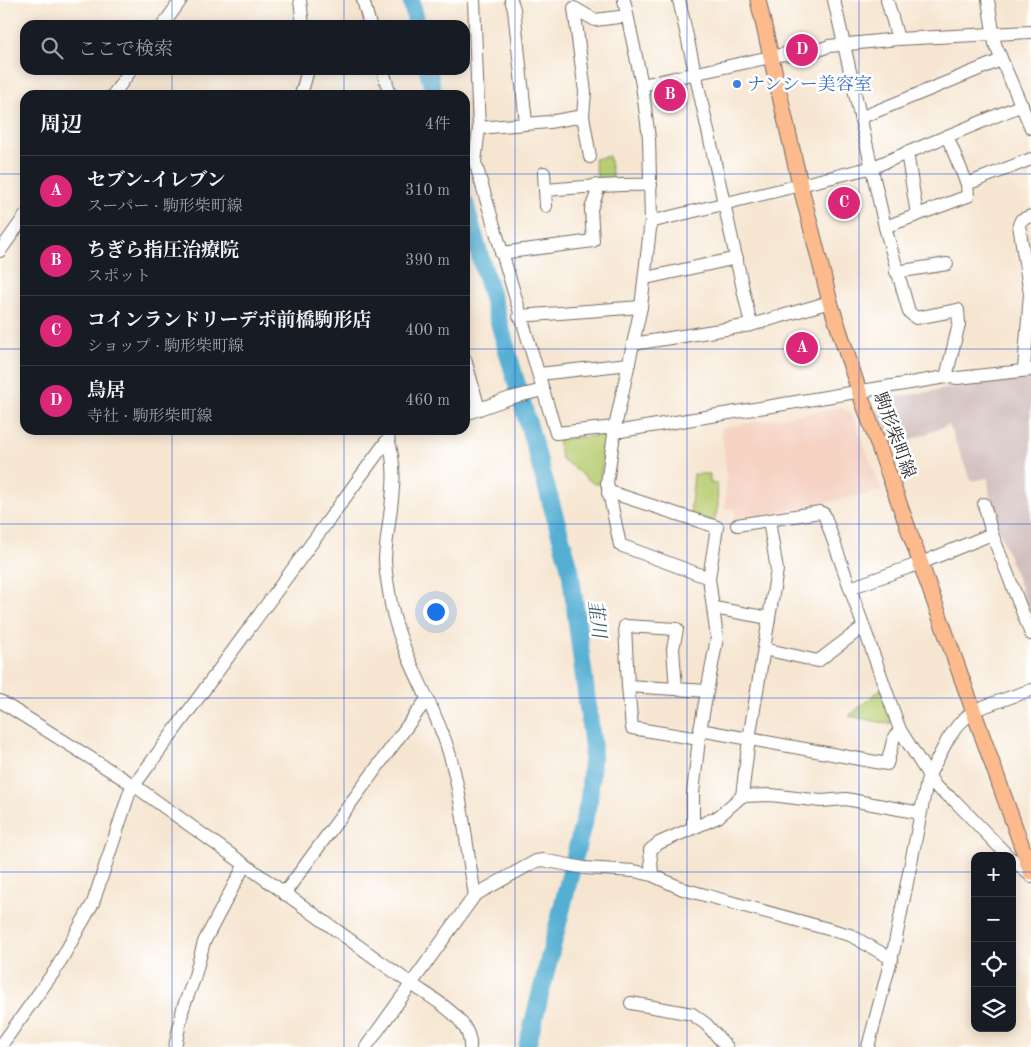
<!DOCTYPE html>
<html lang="ja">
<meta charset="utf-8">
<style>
body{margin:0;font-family:"Old Standard TT","Noto Serif JP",serif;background:#20242c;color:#f1f3f6}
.controls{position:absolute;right:15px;bottom:15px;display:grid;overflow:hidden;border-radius:10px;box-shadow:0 2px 12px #0003}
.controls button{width:45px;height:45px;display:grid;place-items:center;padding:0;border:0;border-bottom:1px solid #363941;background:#171b24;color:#f1f3f6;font:25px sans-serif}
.you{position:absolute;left:435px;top:611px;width:18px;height:18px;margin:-12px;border:4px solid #fff;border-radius:50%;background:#1a73e8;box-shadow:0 0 0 8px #1a73e833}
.badge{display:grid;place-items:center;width:32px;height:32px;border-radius:50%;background:#db2777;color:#fff;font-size:16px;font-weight:700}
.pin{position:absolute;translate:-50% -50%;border:2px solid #fff;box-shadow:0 1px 5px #0006}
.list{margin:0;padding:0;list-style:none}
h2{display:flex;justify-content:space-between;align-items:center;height:65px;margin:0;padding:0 20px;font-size:21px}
h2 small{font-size:16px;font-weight:400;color:#9ea1a6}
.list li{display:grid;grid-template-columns:32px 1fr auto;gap:15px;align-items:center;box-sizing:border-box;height:70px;padding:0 20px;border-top:1px solid #363941}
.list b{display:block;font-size:19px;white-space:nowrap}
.list p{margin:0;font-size:16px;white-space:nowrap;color:#9ea1a6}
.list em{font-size:16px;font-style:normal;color:#9ea1a6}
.icon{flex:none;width:28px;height:28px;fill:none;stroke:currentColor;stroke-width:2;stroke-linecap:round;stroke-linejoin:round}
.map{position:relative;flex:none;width:1031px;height:1047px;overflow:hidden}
.search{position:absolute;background:#171b24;box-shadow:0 2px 12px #0003;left:20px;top:20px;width:450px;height:55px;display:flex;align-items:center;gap:12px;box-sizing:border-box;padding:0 18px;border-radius:15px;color:#9ea1a6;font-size:19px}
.panel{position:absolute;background:#171b24;box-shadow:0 2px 12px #0003;left:20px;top:90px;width:450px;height:345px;border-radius:15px}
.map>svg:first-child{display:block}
.built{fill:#f5d2c2}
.industrial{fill:#d1bfbd}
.green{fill:#b9ce72;stroke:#727c4e}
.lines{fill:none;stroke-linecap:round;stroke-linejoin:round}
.river{stroke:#55afd3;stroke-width:18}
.minor-casing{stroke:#726c65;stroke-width:14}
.major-casing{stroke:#726c65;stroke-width:17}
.minor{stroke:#fff;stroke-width:12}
.major{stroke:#fcba8d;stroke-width:15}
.grid{fill:none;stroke:#1d4ed8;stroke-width:1;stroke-opacity:0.55}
.shop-dot{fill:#3f7fe0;stroke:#fff;stroke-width:2}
.labels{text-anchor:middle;stroke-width:5;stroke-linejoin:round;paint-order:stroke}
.shop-label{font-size:18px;fill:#366cbe;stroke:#fff;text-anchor:start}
.street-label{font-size:18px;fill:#2b2b2b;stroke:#fff}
.water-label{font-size:19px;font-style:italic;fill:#3c606e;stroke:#fff}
</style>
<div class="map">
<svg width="1031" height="1047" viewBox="0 0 1031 1047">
<rect width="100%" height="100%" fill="#fff"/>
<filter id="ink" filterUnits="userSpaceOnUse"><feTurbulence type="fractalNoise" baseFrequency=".02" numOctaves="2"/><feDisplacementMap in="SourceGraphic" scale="10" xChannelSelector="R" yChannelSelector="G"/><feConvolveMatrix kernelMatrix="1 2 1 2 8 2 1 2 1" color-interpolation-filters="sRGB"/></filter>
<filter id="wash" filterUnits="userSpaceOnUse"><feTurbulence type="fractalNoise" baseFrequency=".0096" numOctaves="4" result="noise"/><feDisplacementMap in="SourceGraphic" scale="20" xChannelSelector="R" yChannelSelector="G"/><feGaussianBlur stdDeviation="1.12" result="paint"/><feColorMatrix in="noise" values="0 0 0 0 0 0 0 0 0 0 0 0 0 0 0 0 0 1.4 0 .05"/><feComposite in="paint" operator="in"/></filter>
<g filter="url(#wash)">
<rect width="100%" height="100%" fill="#f6e6d1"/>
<!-- built -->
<polygon class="built" points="841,407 852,414 882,491 734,521 736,509 725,508 726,466 721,428"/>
<!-- industrial -->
<polygon class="industrial" points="1031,375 1031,615 999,530 990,500 988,478 971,481 949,425 889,448 876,414 885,399"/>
<!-- green -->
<g class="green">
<polygon points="609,156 613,179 598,182 594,159"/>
<polygon points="607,435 599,484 594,484 561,458 558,439"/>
<polygon points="694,474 710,474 710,483 717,483 718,505 715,519 711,522 690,515"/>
<polygon points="882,688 892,718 890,724 849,716"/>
</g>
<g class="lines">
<!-- river -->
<g class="river">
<polyline points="411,0 417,25"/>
<polyline points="428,70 434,95"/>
<polyline points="465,204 570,569 593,747 589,800 527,1047"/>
</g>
</g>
</g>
<g filter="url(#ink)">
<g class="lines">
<defs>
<g id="minor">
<polyline points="300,0 303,25"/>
<polyline points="363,0 370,25"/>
<polyline points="474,0 479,131"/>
<polyline points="511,0 514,9 526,123"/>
<polyline points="624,0 642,85 649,138 651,220 641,307 615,427 607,483 620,545 709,578"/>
<polyline points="679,0 751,325"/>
<polyline points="834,0 885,227 968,196 967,184 947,136"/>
<polyline points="887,0 898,39"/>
<polyline points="988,0 995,44 1031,128"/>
<polyline points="163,25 181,0"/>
<polyline points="383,70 390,95"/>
<polyline points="642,85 784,54 803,56 829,46 898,39 1031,32"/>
<polyline points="113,95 131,70"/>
<polyline points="301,95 308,70"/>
<polyline points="583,116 549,122 479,128 475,162 556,433 615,427 621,431 946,377 958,378 1031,370"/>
<polyline points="860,118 1001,60"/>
<polyline points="907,152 917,215"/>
<polyline points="590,157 583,116 585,92 574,8 595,20 627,16"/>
<polyline points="544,173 546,206"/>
<polyline points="967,184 1031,159"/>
<path d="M 546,190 C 581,187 617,184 651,185"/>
<polyline points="651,220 658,220 873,167 1022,105"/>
<polyline points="885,227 909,312 916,318 958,310 959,324 946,377"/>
<polyline points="0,251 25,216"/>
<polyline points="501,253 593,241 591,209 597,193 595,185"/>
<polyline points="896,272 947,264"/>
<polyline points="646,278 737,258"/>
<polyline points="519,316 641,307"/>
<polyline points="633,344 751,325 830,302"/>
<polyline points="465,359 479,409"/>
<polyline points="1024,369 1030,294 1019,225 1021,220 1031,216"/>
<polyline points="539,374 629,364"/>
<polyline points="465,414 510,398 543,390"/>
<path d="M 388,439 C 401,477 387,520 385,559 C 385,573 389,590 391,604 C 401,655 431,698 447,746 C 462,792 466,847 475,895"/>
<polyline points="608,493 613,493 717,527 709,578 717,638 700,730 693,793 693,827"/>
<polyline points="984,504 992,534 1031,634"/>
<polyline points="737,525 820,512 824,514 900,730 936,787 955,801 1008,856"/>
<polyline points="850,588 921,563 992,534"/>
<polyline points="714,608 769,618 777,570 769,520"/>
<polyline points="764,649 818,661 863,627"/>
<polyline points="628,686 632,728 699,739"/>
<polyline points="676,689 673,649 677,629 625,626 628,686 707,691"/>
<path d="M 0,701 L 135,786 L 410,983 C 431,998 472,1018 470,1047"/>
<polyline points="700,730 887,764 894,737 900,730"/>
<polyline points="742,796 749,739 769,618"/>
<polyline points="1012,859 1031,876"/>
<polyline points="652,875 650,850 659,843 718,817 742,796 771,795 821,801 846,799 920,813"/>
<polyline points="284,894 427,699"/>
<polyline points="631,1003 692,1014 706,1024 727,1047"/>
<polyline points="0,1047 56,969 93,903 130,791 388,439 390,430"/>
<polyline points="175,1047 183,1008 194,979 204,942 244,866"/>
<polyline points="366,1047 475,895 536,861 543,860 584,868 634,871 652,875 683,889 850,935 892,959"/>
<polyline points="868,1047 894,948 928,777 948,739 958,725 974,710 1031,690"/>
</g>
<polyline id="major" points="758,0 800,184 830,302 859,391 1031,872"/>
</defs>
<!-- minor casing -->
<use href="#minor" class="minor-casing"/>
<!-- major casing -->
<use href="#major" class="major-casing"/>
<!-- minor -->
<use href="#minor" class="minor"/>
<!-- major -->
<use href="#major" class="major"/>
</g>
</g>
<!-- grid -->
<path class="grid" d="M 172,0 L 172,25M 344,0 L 344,25M 515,0 L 515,1047M 687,0 L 687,1047M 859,0 L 859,1047M 172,70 L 172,95M 344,70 L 344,95M 0,174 L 25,174M 465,174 L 1031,174M 0,349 L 25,349M 465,349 L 1031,349M 172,430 L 172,1047M 344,430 L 344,1047M 0,524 L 1031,524M 0,698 L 1031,698M 0,872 L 975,872M 1012,872 L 1031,872"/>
<!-- markers -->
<circle class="shop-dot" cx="737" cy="84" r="5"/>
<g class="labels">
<!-- shop labels -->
<g class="shop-label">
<text x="747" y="90">ナンシー美容室</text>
</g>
<!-- street labels -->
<g class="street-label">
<text transform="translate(895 435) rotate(70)" y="6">駒形柴町線</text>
</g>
<!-- water labels -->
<g class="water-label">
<text transform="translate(598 619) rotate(83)" y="7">韮川</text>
</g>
</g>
</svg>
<div class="controls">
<button>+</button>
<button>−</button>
<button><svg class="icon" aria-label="locate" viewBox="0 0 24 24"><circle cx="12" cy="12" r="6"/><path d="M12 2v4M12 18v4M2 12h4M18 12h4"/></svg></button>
<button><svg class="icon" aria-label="layers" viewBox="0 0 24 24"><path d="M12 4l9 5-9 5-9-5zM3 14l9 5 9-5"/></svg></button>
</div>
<div class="you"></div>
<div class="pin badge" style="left:802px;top:348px">A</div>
<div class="pin badge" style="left:670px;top:95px">B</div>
<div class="pin badge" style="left:844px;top:203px">C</div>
<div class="pin badge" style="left:802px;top:50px">D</div>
<div class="search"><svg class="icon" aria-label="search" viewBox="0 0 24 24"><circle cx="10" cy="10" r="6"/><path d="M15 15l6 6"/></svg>ここで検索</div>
<section class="panel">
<h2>周辺<small>4件</small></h2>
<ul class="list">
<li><span class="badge">A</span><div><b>セブン-イレブン</b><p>スーパー · 駒形柴町線</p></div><em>310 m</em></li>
<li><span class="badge">B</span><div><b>ちぎら指圧治療院</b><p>スポット</p></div><em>390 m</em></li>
<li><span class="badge">C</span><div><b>コインランドリーデポ前橋駒形店</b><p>ショップ · 駒形柴町線</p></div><em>400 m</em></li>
<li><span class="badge">D</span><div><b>鳥居</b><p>寺社 · 駒形柴町線</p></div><em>460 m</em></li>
</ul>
</section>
</div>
